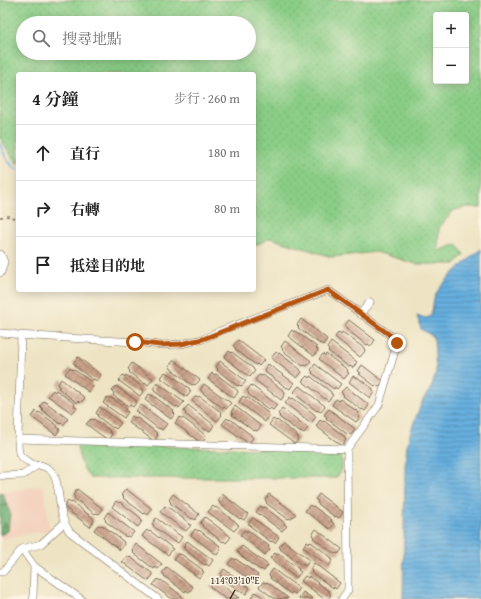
<!DOCTYPE html>
<html lang="zh-TW">
<meta charset="utf-8">
<style>
body{margin:0;font-family:"Gentium Book Plus","Noto Serif TC",serif;background:#f2f2f2;color:#222}
.controls{position:absolute;right:12px;top:12px;display:grid;overflow:hidden;border-radius:4px;box-shadow:0 2px 10px #0003}
.controls button{width:36px;height:36px;display:grid;place-items:center;padding:0;border:0;border-bottom:1px solid #e0e0e0;background:#fff;color:#222;font:20px sans-serif}
.stop{position:absolute;width:12px;height:12px;margin:-9px;border:3px solid #b45309;border-radius:50%;background:#fff}
.stop.end{background:#b45309;border-color:#fff;box-shadow:0 1px 4px #0008}
.list{margin:0;padding:0;list-style:none}
h2{display:flex;justify-content:space-between;align-items:center;height:52px;margin:0;padding:0 16px;font-size:17px}
h2 small{font-size:13px;font-weight:400;color:#767676}
.list li{display:grid;grid-template-columns:26px 1fr auto;gap:12px;align-items:center;box-sizing:border-box;height:56px;padding:0 16px;border-top:1px solid #e0e0e0}
.list b{display:block;font-size:15px;white-space:nowrap}
.list em{font-size:13px;font-style:normal;color:#767676}
.icon{flex:none;width:22px;height:22px;fill:none;stroke:currentColor;stroke-width:2;stroke-linecap:round;stroke-linejoin:round}
.map{position:relative;flex:none;width:481px;height:599px;overflow:hidden}
.search{position:absolute;background:#fff;box-shadow:0 2px 10px #0003;left:16px;top:16px;width:240px;height:44px;display:flex;align-items:center;gap:10px;box-sizing:border-box;padding:0 14px;border-radius:22px;color:#767676;font-size:15px}
.panel{position:absolute;background:#fff;box-shadow:0 2px 10px #0003;left:16px;top:72px;width:240px;height:220px;border-radius:4px}
.map>svg:first-child{display:block}
.built{fill:#f4d3c0}
.grass{fill:url(#grass-dots);stroke:#627c52;fill-rule:evenodd}
.forest{fill:url(#forest-firs);stroke:#556d48}
.water{fill:url(#water-rules);stroke:#506c7e}
.lines{fill:none;stroke-linecap:round;stroke-linejoin:round}
.stream{stroke:#66afde;stroke-width:2}
.building{fill:url(#building-cross-hatch)}
.minor-casing{stroke:#7a6b58;stroke-width:8}
.major-casing{stroke:#7a6b58;stroke-width:10}
.path{stroke:#7a6b58;stroke-width:1.5;stroke-dasharray:3 3;stroke-linecap:butt}
.minor{stroke:#fff;stroke-width:7}
.major{stroke:#fff;stroke-width:9}
.route{stroke:#b45309;stroke-width:5}
.ticks{fill:none;stroke:#3b2a1e;stroke-width:1.5}
.ticks-label{font-size:10px;text-anchor:middle;fill:#3b2a1e;stroke:#fcf5e5;stroke-width:3;stroke-linejoin:round;paint-order:stroke}
</style>
<div class="map">
<svg width="481" height="599" viewBox="0 0 481 599">
<defs>
<pattern id="grass-dots" width="8" height="8" patternUnits="userSpaceOnUse"><rect width="8" height="8" fill="#8acd86"/><path d="M2 2h.1M6 6h.1" fill="none" stroke="#78b073" stroke-width="1.8" stroke-linecap="round"/></pattern>
<pattern id="forest-firs" width="22" height="20" patternUnits="userSpaceOnUse"><rect width="22" height="20" fill="#6fb073"/><path d="M5 1l3.5 6h-7zM16 11l3.5 6h-7z" fill="#5c8f5e"/></pattern>
<pattern id="water-rules" width="6" height="5" patternUnits="userSpaceOnUse"><rect width="6" height="5" fill="#66afde"/><path d="M0 2.5h6" fill="none" stroke="#558fb3"/></pattern>
<pattern id="building-cross-hatch" width="8" height="8" patternUnits="userSpaceOnUse"><rect width="8" height="8" fill="#caa088"/><path d="M0 0l8 8M0 8l8-8" fill="none" stroke="#a5836f"/></pattern>
</defs>
<rect width="100%" height="100%" fill="#fcf5e5"/>
<filter id="ink" filterUnits="userSpaceOnUse"><feTurbulence type="fractalNoise" baseFrequency=".025" numOctaves="2"/><feDisplacementMap in="SourceGraphic" scale="8" xChannelSelector="R" yChannelSelector="G"/><feConvolveMatrix kernelMatrix="1 2 1 2 8 2 1 2 1" color-interpolation-filters="sRGB"/></filter>
<filter id="wash" filterUnits="userSpaceOnUse"><feTurbulence type="fractalNoise" baseFrequency=".012" numOctaves="4" result="noise"/><feDisplacementMap in="SourceGraphic" scale="16" xChannelSelector="R" yChannelSelector="G"/><feGaussianBlur stdDeviation="0.9" result="paint"/><feColorMatrix in="noise" values="0 0 0 0 0 0 0 0 0 0 0 0 0 0 0 0 0 1.4 0 .05"/><feComposite in="paint" operator="in"/></filter>
<g filter="url(#wash)">
<rect width="100%" height="100%" fill="#eee4c4"/>
<!-- built -->
<polygon class="built" points="43,485 50,530 0,539 0,493"/>
<!-- grass -->
<g class="grass">
<path d="M 0,0 L 481,0 L 481,208 L 468,207 L 454,210 L 439,228 L 438,251 L 457,244 L 464,255 L 455,264 L 416,264 L 376,252 L 332,257 L 270,238 L 254,246 L 254,74 L 18,74 L 18,164 L 15,161 L 0,138 ZM 436,15 L 466,15 L 466,81 L 436,81 ZM 23,23 L 249,23 L 249,53 L 23,53 Z"/>
<path d="M 81,444 L 335,451 L 341,454 C 342,464 344,473 335,478 L 90,478 C 82,468 79,459 77,446 Z"/>
</g>
<!-- forest -->
<polygon class="forest" points="0,493 3,494 10,513 8,531 0,535"/>
<!-- water -->
<path class="water" d="M 481,249 L 481,599 L 403,599 L 405,466 L 407,445 L 412,427 L 423,400 L 432,386 L 436,373 L 434,340 L 432,336 L 421,329 L 417,316 L 426,318 L 429,317 C 434,310 432,303 435,296 C 440,283 470,258 481,249 Z"/>
<g class="lines">
<!-- stream -->
<path class="stream" d="M 0,144 C 4,154 8,165 18,170"/>
</g>
<g id="blocks">
<!-- building -->
<g class="building">
<polygon points="301,319 327,339 323,345 320,343 320,344 298,328 299,327 297,325"/>
<polygon points="349,320 375,340 371,346 368,344 367,345 346,329 347,328 344,326"/>
<polygon points="292,330 294,332 295,331 317,347 316,348 318,350 314,356 288,336"/>
<polygon points="339,332 341,334 342,332 364,348 365,351 360,357 335,337"/>
<polygon points="238,340 264,360 259,366 257,364 256,365 235,349 236,348 233,346"/>
<polygon points="285,341 311,361 307,366 304,365 303,366 282,350 283,349 281,347"/>
<polygon points="331,342 357,362 353,368 350,366 349,367 328,351 329,350 327,348"/>
<polygon points="229,351 231,353 232,352 253,368 253,369 255,371 250,377 224,357"/>
<polygon points="276,352 278,354 279,353 300,369 300,370 302,372 297,378 271,358"/>
<polygon points="323,354 325,356 326,354 348,370 347,372 349,373 344,379 319,359"/>
<polygon points="78,357 101,375 97,381 94,379 93,380 75,366 76,365 73,363"/>
<polygon points="174,360 200,380 195,385 193,384 192,385 171,369 171,368 169,366"/>
<polygon points="220,361 246,381 242,386 239,385 238,386 217,370 218,369 216,367"/>
<polygon points="132,363 153,379 148,385 146,383 145,384 129,372 130,371 128,369"/>
<polygon points="268,364 294,383 290,389 287,387 287,388 265,372 266,371 264,370"/>
<polygon points="315,364 341,384 337,389 335,387 334,389 312,373 313,372 311,370"/>
<polygon points="362,365 383,381 379,387 376,385 375,386 359,374 361,373 358,371"/>
<polygon points="70,368 72,370 73,369 92,382 91,384 93,386 89,392 65,374"/>
<polygon points="165,372 168,374 168,373 190,389 189,390 191,391 187,397 161,378"/>
<polygon points="212,373 215,375 216,374 237,390 238,392 234,398 208,379"/>
<polygon points="123,375 125,377 126,375 142,387 141,389 144,390 140,396 119,381"/>
<polygon points="259,375 262,376 263,375 284,391 285,394 281,400 255,380"/>
<polygon points="307,376 309,378 310,376 331,392 331,394 333,395 328,401 302,381"/>
<polygon points="353,376 356,378 357,377 373,389 372,390 374,392 370,398 349,382"/>
<polygon points="61,379 85,398 80,403 78,401 77,403 58,388 60,387 57,385"/>
<polygon points="157,383 184,402 179,408 177,406 176,407 154,391 155,390 153,389"/>
<polygon points="204,384 231,403 226,409 224,407 223,408 202,392 202,391 200,390"/>
<polygon points="251,385 277,405 273,410 270,408 269,410 248,394 249,393 247,391"/>
<polygon points="116,386 137,401 133,407 130,405 129,407 113,395 114,393 112,391"/>
<polygon points="299,386 325,406 320,412 318,410 317,411 296,395 296,394 294,392"/>
<polygon points="346,387 369,405 365,411 362,409 362,410 343,396 344,395 341,392"/>
<polygon points="53,390 55,392 56,390 75,404 74,406 77,408 72,413 48,396"/>
<polygon points="149,394 152,396 152,395 174,411 173,412 175,414 171,419 145,400"/>
<polygon points="196,396 198,397 199,396 221,412 220,413 222,415 217,421 192,401"/>
<polygon points="243,396 246,398 247,397 268,413 269,416 265,422 239,402"/>
<polygon points="107,397 109,399 110,397 127,409 125,411 128,412 124,418 103,403"/>
<polygon points="290,397 292,399 293,398 314,414 316,417 311,423 285,403"/>
<polygon points="336,399 339,401 340,399 359,413 357,415 360,417 356,422 332,405"/>
<polygon points="44,401 68,419 63,425 61,423 60,424 42,410 43,409 40,406"/>
<polygon points="141,405 167,424 162,430 160,428 159,429 138,413 139,412 136,411"/>
<polygon points="188,405 214,425 210,431 207,429 206,430 185,414 186,413 184,411"/>
<polygon points="235,406 261,426 257,431 254,430 254,431 232,415 233,414 231,412"/>
<polygon points="100,407 121,423 116,429 114,427 113,428 97,416 98,415 96,413"/>
<polygon points="282,408 308,428 304,433 301,431 301,433 279,417 280,416 278,414"/>
<polygon points="329,409 355,429 351,435 348,433 347,434 326,418 327,417 324,415"/>
<polygon points="36,411 38,413 39,412 58,426 57,427 60,429 56,435 32,417"/>
<polygon points="132,416 135,418 136,417 157,433 156,434 158,435 154,441 128,422"/>
<polygon points="180,417 182,419 183,418 204,434 206,437 201,443 175,423"/>
<polygon points="227,418 229,420 230,419 251,435 251,436 253,438 248,443 222,424"/>
<polygon points="91,419 93,420 94,419 110,431 109,432 112,434 108,440 86,424"/>
<polygon points="273,419 276,421 277,420 298,436 297,437 299,438 295,444 269,425"/>
<polygon points="320,420 323,422 324,421 345,437 344,438 346,440 342,446 316,426"/>
<polygon points="77,489 103,509 99,514 96,513 95,514 74,498 75,497 73,495"/>
<polygon points="126,489 152,509 148,515 145,513 144,514 123,498 124,497 121,495"/>
<polygon points="173,494 199,514 195,520 193,518 192,519 170,503 171,502 169,500"/>
<polygon points="222,494 248,514 244,520 241,518 240,519 219,503 220,502 218,501"/>
<polygon points="269,494 296,514 291,519 289,518 288,519 266,503 267,502 265,500"/>
<polygon points="319,494 343,512 339,518 336,516 335,517 317,503 318,501 315,499"/>
<polygon points="68,501 71,503 72,502 93,518 94,521 90,527 64,507"/>
<polygon points="116,501 119,503 120,502 141,518 140,519 142,521 138,527 112,507"/>
<polygon points="310,505 312,507 313,506 332,520 331,521 334,524 330,529 305,511"/>
<polygon points="165,506 167,508 168,507 189,523 188,524 191,525 186,531 160,512"/>
<polygon points="213,506 215,508 216,507 237,523 237,524 239,525 234,531 208,512"/>
<polygon points="261,506 263,508 264,507 285,523 284,524 287,526 282,531 256,512"/>
<polygon points="108,512 134,532 130,537 127,536 126,537 105,521 106,520 104,518"/>
<polygon points="205,517 231,537 226,543 224,541 223,542 202,526 203,525 200,523"/>
<polygon points="156,518 182,537 178,543 175,541 174,542 153,526 154,525 152,524"/>
<polygon points="253,518 279,537 275,543 272,541 271,542 250,526 251,525 248,524"/>
<polygon points="98,525 101,526 102,525 123,541 124,544 120,550 94,530"/>
<polygon points="195,529 198,531 199,530 220,546 219,547 221,549 217,555 191,535"/>
<polygon points="316,529 342,549 338,554 336,553 335,554 313,538 314,537 312,535"/>
<polygon points="147,530 149,532 150,531 171,547 171,548 173,549 168,555 142,536"/>
<polygon points="244,530 247,532 247,530 269,546 268,547 270,549 265,555 240,535"/>
<polygon points="187,541 213,560 209,566 206,564 205,565 184,549 185,548 183,547"/>
<polygon points="284,541 310,560 305,566 303,564 302,565 280,549 281,548 279,547"/>
<polygon points="307,541 310,543 311,542 332,558 331,559 333,560 329,566 303,547"/>
<polygon points="136,544 162,564 158,569 155,567 154,569 133,553 134,552 132,550"/>
<polygon points="242,546 268,565 264,571 261,569 260,570 239,554 240,553 237,552"/>
<polygon points="178,553 180,555 181,554 203,570 202,571 204,572 199,578 174,559"/>
<polygon points="275,553 277,555 278,553 299,569 298,570 301,572 296,578 270,558"/>
<polygon points="127,556 129,558 130,557 152,573 153,575 148,581 122,562"/>
<polygon points="233,558 235,560 236,559 258,575 257,576 259,578 254,583 228,564"/>
<polygon points="314,563 340,583 336,589 334,587 333,588 311,572 312,571 310,569"/>
<polygon points="167,567 193,587 189,592 186,590 185,592 164,576 165,575 162,573"/>
<polygon points="224,569 250,588 246,594 243,592 243,593 221,578 222,576 220,575"/>
<polygon points="273,569 299,588 295,594 292,592 291,594 270,578 271,577 269,575"/>
<polygon points="305,576 308,578 309,576 330,592 329,593 331,595 328,599 324,599 301,581"/>
<polygon points="158,579 160,581 161,580 182,596 182,597 184,599 172,599 153,585"/>
<polygon points="214,581 217,583 218,582 239,598 226,599 210,587"/>
<polygon points="263,582 266,583 267,582 288,598 275,599 259,587"/>
<polygon points="255,592 265,599 251,598"/>
<polygon points="303,592 313,599 300,599 299,598"/>
</g>
</g>
</g>
<g filter="url(#ink)">
<use href="#blocks" fill-opacity="0" stroke="#7a6b58" stroke-width="1"/>
<g class="lines">
<defs>
<g id="minor">
<polyline points="360,314 370,302"/>
<polyline points="0,333 14,334 17,335 135,342 160,345 181,344 203,339 220,331 328,290 394,338 397,343 396,347 379,405 347,449 348,586 348,590 342,599"/>
<polyline points="21,336 18,439 347,449"/>
<path d="M 18,439 C 18,459 19,456 36,466"/>
<path d="M 0,476 L 23,475 L 36,466 L 40,465 C 44,466 48,468 51,471 C 62,482 56,515 70,532 L 158,599"/>
<polyline points="22,549 34,566 33,599"/>
<polyline points="34,566 81,599"/>
<polyline points="0,572 3,572 22,549 41,544 64,523"/>
</g>
<polyline id="major" points="0,255 3,262 0,272"/>
</defs>
<!-- minor casing -->
<use href="#minor" class="minor-casing"/>
<!-- major casing -->
<use href="#major" class="major-casing"/>
<!-- path -->
<polyline class="path" points="0,217 9,216 18,220"/>
<!-- minor -->
<use href="#minor" class="minor"/>
<!-- major -->
<use href="#major" class="major"/>
</g>
</g>
<g class="lines" filter="url(#ink)">
<!-- route -->
<polyline class="route" points="135,342 160,345 181,344 203,339 328,290 394,338 397,343"/>
</g>
<!-- ticks -->
<path class="ticks" d="M 230,599 L 235,590"/>
<g class="ticks-label">
<text x="235" y="584">114°03'10"E</text>
</g>
</svg>
<div class="controls">
<button>+</button>
<button>−</button>
</div>
<div class="stop" style="left:135px;top:342px"></div>
<div class="stop end" style="left:397px;top:343px"></div>
<div class="search"><svg class="icon" aria-label="search" viewBox="0 0 24 24"><circle cx="10" cy="10" r="6"/><path d="M15 15l6 6"/></svg>搜尋地點</div>
<section class="panel">
<h2>4 分鐘<small>步行 · 260 m</small></h2>
<ul class="list">
<li><svg class="icon" aria-label="ahead" viewBox="0 0 24 24"><path d="M12 20V5M6 11l6-6 6 6"/></svg><div><b>直行</b></div><em>180 m</em></li>
<li><svg class="icon" aria-label="right" viewBox="0 0 24 24"><path d="M7 20v-9h11M14 6l5 5-5 5"/></svg><div><b>右轉</b></div><em>80 m</em></li>
<li><svg class="icon" aria-label="arrive" viewBox="0 0 24 24"><path d="M6 21V4h12l-3 4 3 4H6"/></svg><div><b>抵達目的地</b></div></li>
</ul>
</section>
</div>
